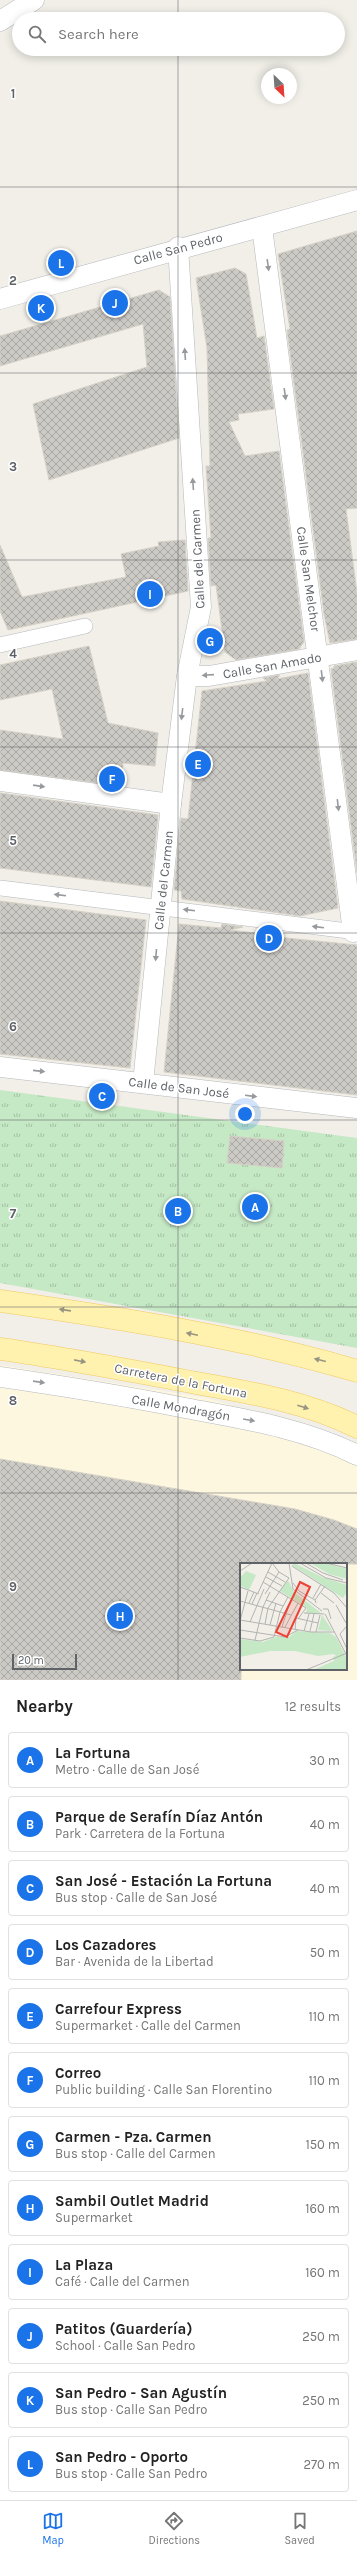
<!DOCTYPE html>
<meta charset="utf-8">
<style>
body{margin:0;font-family:Karla,sans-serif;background:#f2f2f2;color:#222}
.compass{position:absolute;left:261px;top:68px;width:36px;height:36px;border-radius:50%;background:#fff;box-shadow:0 2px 10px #0003;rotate:155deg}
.scale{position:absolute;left:12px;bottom:10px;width:65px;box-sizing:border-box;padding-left:4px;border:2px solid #5f6368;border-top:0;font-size:11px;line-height:14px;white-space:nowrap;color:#5f6368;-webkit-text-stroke:3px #fff;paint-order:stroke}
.you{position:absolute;left:245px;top:1114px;width:14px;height:14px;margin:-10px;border:3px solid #fff;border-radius:50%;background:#1a73e8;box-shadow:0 0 0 6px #1a73e833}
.badge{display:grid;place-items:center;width:26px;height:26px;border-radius:50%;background:#1a73e8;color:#fff;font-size:13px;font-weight:700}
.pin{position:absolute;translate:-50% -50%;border:2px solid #fff;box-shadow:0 1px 4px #0006}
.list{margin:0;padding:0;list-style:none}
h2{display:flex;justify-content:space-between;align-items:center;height:52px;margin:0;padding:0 16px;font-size:17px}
h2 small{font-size:13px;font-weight:400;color:#767676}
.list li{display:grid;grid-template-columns:26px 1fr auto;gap:12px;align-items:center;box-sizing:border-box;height:56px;margin:0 8px 8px;padding:0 8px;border:1px solid #e0e0e0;border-radius:4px}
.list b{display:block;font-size:15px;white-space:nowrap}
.list p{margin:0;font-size:13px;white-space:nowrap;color:#767676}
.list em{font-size:13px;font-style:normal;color:#767676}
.icon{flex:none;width:22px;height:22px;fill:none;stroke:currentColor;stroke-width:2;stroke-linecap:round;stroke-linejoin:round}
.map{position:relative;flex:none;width:357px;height:1680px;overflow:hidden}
.search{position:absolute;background:#fff;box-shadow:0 2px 10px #0003;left:12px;right:12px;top:12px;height:44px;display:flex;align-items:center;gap:10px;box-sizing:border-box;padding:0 14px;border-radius:22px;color:#767676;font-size:15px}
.sheet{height:820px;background:#fff}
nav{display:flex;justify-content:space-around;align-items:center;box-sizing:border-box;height:56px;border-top:1px solid #e0e0e0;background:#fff;font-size:11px;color:#767676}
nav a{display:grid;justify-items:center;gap:2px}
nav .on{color:#1a73e8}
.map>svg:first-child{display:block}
.commercial{fill:#fef7e0;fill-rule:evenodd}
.park{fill:url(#park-tufts)}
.building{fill:url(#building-cross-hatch);stroke:#d6d1c6}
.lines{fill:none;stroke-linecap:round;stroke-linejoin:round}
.pedestrian-casing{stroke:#b5b8bc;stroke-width:16}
.minor-casing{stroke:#b5b8bc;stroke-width:21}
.primary-casing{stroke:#f2c960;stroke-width:23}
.pedestrian{stroke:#fff;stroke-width:15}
.minor{stroke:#fff;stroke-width:20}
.primary{stroke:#fff2af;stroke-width:22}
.oneway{fill:#979a9d}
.oneway2{fill:#979581}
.grid{fill:none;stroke:#5f6368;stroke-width:1;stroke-opacity:0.55}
.labels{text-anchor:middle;stroke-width:3;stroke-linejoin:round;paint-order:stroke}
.street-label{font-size:13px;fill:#5f6368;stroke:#fff}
.inset-road{fill:none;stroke:#b3b3b1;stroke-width:1}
.view{fill:#ea4335;fill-opacity:0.15;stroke:#ea4335;stroke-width:2}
.inset-edge{fill:none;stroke:#5f6368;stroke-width:2}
.grid-label{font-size:13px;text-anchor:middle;font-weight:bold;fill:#5f6368;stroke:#fff;stroke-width:3;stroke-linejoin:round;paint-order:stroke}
</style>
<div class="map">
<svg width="357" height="1680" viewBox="0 0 357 1680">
<defs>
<pattern id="park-tufts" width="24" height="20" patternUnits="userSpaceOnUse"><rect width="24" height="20" fill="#c5e8c5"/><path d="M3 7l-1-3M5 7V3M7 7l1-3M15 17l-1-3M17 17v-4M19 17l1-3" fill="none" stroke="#a3c0a4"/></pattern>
<pattern id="building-cross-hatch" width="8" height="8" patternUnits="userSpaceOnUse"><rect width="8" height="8" fill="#cccac5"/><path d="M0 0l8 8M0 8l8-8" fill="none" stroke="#a9a8a4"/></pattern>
</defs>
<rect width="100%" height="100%" fill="#f1efe8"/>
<!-- commercial -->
<path class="commercial" d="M 0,1365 L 207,1398 L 357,1444 L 357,1680 L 0,1680 ZM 241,1564 L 346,1564 L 346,1669 L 241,1669 Z"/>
<!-- park -->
<polygon class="park" points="0,1090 357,1138 357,1348 0,1283"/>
<!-- building -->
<g class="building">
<polygon points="357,231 357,508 346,509 357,593 357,639 330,643 324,614 287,330 290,329 278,254"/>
<polygon points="235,268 246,274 257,338 264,336 274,409 238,414 239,420 229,422 245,456 279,451 304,642 299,649 236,660 225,652 216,585 211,586 208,538 211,538 206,466 210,466 207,348 196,278"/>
<polygon points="159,290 170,297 179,438 49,480 33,404 147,367 143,324 0,366 0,336"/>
<polygon points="185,540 188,591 8,630 0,611 0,545 22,597 126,577 121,554 159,546 158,542"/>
<polygon points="89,646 108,723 158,733 155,766 123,763 121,786 0,770 0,730 63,739 52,689 0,700 0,665"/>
<polygon points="357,662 357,873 331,669 334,668 334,666"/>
<polygon points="308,673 338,908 300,916 182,899 181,891 174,890 181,818 188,819 202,691 267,681 263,678 280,675 277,679"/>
<polygon points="0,793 158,815 151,887 0,868"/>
<polygon points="0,901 146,920 130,1068 0,1054"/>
<polygon points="179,924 221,928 222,924 243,927 230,930 256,933 256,935 357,945 357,1095 164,1072"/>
<polygon points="230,1136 284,1141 282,1168 227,1163"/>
<polygon points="0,1459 295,1509 334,1520 357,1529 357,1564 241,1564 241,1680 0,1680"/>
</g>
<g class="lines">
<defs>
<g id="pedestrian">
<polyline points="0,645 85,626"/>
<polyline points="0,888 357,932"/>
</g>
<g id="minor">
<polyline points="0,21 34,0"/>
<polyline points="262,227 353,932"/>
<polyline points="0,299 357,200"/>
<polyline points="187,676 209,676 357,650"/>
<polyline points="0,781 171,804"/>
<polyline points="0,1067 357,1108"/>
<polyline points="143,1083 171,804 187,676 201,607 178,247"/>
<path d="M 0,1377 C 62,1386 124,1396 185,1408 C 244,1419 303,1428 357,1455"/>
</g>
<g id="primary">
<path d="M 0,1301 C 119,1318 242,1337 357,1371"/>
<path d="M 0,1349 C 64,1358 127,1370 191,1382 C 247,1392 305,1401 357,1427"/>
</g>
</defs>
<!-- pedestrian casing -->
<use href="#pedestrian" class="pedestrian-casing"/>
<!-- minor casing -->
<use href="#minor" class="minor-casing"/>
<!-- primary casing -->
<use href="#primary" class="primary-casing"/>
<!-- pedestrian -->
<use href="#pedestrian" class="pedestrian"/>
<!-- minor -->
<use href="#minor" class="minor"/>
<!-- primary -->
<use href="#primary" class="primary"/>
</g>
<!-- one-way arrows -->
<defs><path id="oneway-solid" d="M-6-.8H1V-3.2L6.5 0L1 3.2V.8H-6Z"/></defs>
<g class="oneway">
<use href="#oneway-solid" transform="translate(268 265) rotate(82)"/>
<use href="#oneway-solid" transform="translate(185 354) rotate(-94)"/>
<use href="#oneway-solid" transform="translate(285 394) rotate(82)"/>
<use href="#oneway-solid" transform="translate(193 484) rotate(-94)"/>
<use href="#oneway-solid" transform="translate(208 675) rotate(176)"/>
<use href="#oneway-solid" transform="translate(322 676) rotate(83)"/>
<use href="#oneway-solid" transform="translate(182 714) rotate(97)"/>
<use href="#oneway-solid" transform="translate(39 786) rotate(8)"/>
<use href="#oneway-solid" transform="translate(338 805) rotate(83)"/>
<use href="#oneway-solid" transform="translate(60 895) rotate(-173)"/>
<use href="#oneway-solid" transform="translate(189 910) rotate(-173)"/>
<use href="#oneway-solid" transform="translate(318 927) rotate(-173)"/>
<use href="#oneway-solid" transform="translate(156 955) rotate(95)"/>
<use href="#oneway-solid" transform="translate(39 1071) rotate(6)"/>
<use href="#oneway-solid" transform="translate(251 1096) rotate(7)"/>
<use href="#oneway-solid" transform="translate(39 1382) rotate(8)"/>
<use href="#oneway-solid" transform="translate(249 1420) rotate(10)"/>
</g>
<g class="oneway2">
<use href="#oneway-solid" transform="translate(65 1310) rotate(-172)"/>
<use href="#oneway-solid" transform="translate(192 1334) rotate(-168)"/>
<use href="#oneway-solid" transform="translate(320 1360) rotate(-166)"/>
<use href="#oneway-solid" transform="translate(80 1361) rotate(11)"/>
<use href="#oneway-solid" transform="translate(303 1407) rotate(18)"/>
</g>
<!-- grid -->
<path class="grid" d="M 178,0 L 178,19M 178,49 L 178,1680M 0,187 L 357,187M 0,373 L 357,373M 0,560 L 357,560M 0,747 L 357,747M 0,933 L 357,933M 0,1120 L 357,1120M 0,1307 L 357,1307M 0,1493 L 357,1493"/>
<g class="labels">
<!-- street labels -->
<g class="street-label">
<text transform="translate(178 248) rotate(-15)" y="5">Calle San Pedro</text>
<text transform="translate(197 559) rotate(-93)" y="5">Calle del Carmen</text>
<text transform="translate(309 579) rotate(82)" y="5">Calle San Melchor</text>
<text transform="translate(272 665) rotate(-10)" y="5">Calle San Amado</text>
<text transform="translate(163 880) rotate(-84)" y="5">Calle del Carmen</text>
<text transform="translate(179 1087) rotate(7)" y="5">Calle de San José</text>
<text transform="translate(181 1380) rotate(11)" y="5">Carretera de la Fortuna</text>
<text transform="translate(181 1407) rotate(10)" y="5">Calle Mondragón</text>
</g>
</g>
<!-- overview -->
<g transform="translate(240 1563)">
<rect width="107" height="107" fill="#f1efe8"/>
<path d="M 106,94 L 107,107 L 73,107 L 94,98 Z" fill="#c5e8c5"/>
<path d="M 54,0 L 82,14 L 107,22 L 107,29 L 103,35 L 52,2 ZM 70,0 L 84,0 L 107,6 L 107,16 L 89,11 ZM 47,18 L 49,19 L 54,29 L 81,50 L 66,50 L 67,45 L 40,28 ZM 82,52 L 92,67 L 90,68 L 78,67 ZM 57,68 L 90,70 L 96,74 L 106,94 L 94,98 L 93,94 L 96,93 L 94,91 L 78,93 L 55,88 L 30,88 L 0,94 L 0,76 L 23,79 L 36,74 L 49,74 Z" fill="#c5e8c5"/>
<path d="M 6,8 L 16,12 L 9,27 L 1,23 L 0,15 Z" fill="#c5e8c5"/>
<path class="inset-road" d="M 49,0 L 53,26 L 82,48M 60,0 L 86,15 L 107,20M 66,0 L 83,10 L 103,17M 86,0 L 107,5M 52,3 L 94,30 L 107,45M 0,8 L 12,0M 28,9 L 45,19M 26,14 L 42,23M 23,19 L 66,45 L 58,56M 53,20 L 59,28 L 75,37M 0,24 L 19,31M 18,30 L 32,0M 81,30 L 94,40M 25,31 L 39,9M 73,35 L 81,21M 26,37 L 43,43M 0,38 L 51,52M 9,40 L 14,29M 76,40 L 75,37 L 85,23M 12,41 L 17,30M 96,42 L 106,60M 23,44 L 30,29M 83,46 L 88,46 L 91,56M 64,50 L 84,51M 85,51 L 107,93M 0,57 L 71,69 L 94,69M 0,58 L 8,28M 10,59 L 24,26M 25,61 L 28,45 L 49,15 L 39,9 L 32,0M 30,62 L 36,40M 42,64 L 49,42M 45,64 L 58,40M 106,64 L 100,71 L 107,86M 0,67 L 45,74 L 58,67M 55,67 L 56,55 L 78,60M 64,68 L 69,51M 70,68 L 74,51M 76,69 L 80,52M 34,74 L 40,49 L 48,34M 0,75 L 20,78 L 34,74M 15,77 L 23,44M 66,107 L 107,90"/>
<path class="view" d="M 60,19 L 70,24 L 47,74 L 36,69 Z"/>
<rect width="107" height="107" class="inset-edge"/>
</g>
<g class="grid-label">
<text x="13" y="98">1</text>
<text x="13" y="285">2</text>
<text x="13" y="471">3</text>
<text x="13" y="658">4</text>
<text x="13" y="845">5</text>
<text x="13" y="1031">6</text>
<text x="13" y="1218">7</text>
<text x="13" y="1405">8</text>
<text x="13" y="1591">9</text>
</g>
</svg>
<svg class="compass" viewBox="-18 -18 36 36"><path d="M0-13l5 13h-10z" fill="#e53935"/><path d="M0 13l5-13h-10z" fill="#767676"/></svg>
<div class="scale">20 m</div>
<div class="you"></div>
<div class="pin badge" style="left:255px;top:1207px">A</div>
<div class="pin badge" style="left:178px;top:1211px">B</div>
<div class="pin badge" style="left:102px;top:1096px">C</div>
<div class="pin badge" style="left:269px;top:938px">D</div>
<div class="pin badge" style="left:198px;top:764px">E</div>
<div class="pin badge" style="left:112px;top:779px">F</div>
<div class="pin badge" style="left:210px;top:641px">G</div>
<div class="pin badge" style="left:120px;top:1616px">H</div>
<div class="pin badge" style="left:150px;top:594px">I</div>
<div class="pin badge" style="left:115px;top:303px">J</div>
<div class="pin badge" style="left:41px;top:308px">K</div>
<div class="pin badge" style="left:61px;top:263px">L</div>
<div class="search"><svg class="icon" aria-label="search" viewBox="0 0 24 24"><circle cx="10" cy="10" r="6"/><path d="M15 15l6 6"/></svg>Search here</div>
</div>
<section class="sheet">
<h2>Nearby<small>12 results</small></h2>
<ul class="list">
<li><span class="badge">A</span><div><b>La Fortuna</b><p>Metro · Calle de San José</p></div><em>30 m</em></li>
<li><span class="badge">B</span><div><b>Parque de Serafín Díaz Antón</b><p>Park · Carretera de la Fortuna</p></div><em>40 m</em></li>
<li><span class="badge">C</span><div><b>San José - Estación La Fortuna</b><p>Bus stop · Calle de San José</p></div><em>40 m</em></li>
<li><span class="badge">D</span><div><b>Los Cazadores</b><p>Bar · Avenida de la Libertad</p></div><em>50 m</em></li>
<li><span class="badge">E</span><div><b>Carrefour Express</b><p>Supermarket · Calle del Carmen</p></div><em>110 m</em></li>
<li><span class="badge">F</span><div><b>Correo</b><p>Public building · Calle San Florentino</p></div><em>110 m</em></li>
<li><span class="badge">G</span><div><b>Carmen - Pza. Carmen</b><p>Bus stop · Calle del Carmen</p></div><em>150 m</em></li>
<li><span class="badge">H</span><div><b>Sambil Outlet Madrid</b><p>Supermarket</p></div><em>160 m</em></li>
<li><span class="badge">I</span><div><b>La Plaza</b><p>Café · Calle del Carmen</p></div><em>160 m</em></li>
<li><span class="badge">J</span><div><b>Patitos (Guardería)</b><p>School · Calle San Pedro</p></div><em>250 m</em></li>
<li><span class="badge">K</span><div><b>San Pedro - San Agustín</b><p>Bus stop · Calle San Pedro</p></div><em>250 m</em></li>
<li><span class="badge">L</span><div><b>San Pedro - Oporto</b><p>Bus stop · Calle San Pedro</p></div><em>270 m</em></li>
</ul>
</section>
<nav>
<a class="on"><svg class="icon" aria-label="map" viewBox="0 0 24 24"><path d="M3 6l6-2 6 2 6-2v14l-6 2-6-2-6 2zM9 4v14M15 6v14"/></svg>Map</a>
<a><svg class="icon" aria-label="directions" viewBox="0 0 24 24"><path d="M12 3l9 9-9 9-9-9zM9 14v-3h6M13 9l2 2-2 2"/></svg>Directions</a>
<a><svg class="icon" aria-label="saved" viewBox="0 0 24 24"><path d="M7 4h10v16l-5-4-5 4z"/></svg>Saved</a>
</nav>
